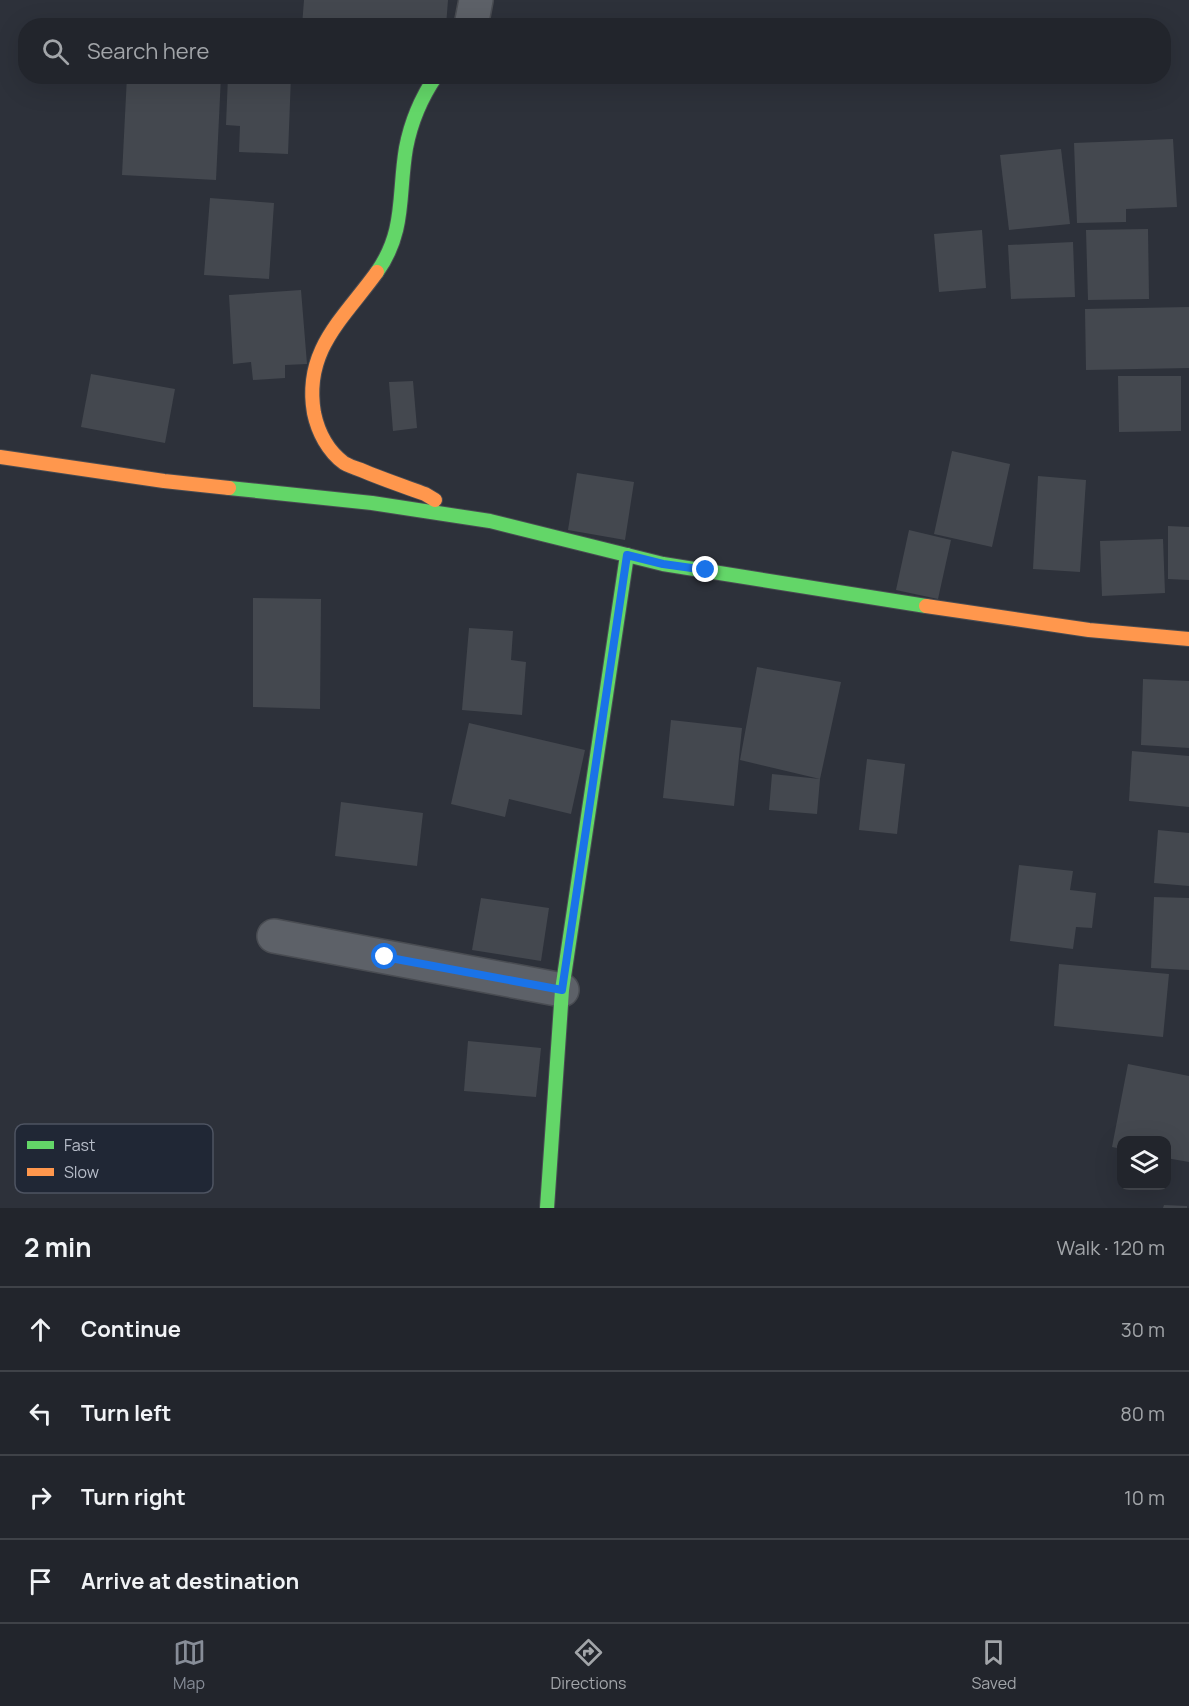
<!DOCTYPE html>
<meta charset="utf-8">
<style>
body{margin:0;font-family:Manrope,sans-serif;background:#2a2d34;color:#f1f3f6}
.controls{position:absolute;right:18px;bottom:18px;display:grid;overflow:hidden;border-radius:12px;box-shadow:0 6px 24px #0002}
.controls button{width:54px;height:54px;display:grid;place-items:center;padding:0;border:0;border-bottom:2px solid #3f4248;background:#22252c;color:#f1f3f6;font:30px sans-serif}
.stop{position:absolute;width:18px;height:18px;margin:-14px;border:4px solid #1a73e8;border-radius:50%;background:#fff}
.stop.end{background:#1a73e8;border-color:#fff;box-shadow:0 2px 6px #0008}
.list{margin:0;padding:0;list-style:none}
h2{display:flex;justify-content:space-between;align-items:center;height:78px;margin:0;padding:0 24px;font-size:26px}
h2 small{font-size:20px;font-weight:400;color:#a2a5a9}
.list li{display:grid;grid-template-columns:39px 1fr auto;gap:18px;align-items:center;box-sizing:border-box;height:84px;padding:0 24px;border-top:2px solid #3f4248}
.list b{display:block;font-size:22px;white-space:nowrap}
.list em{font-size:20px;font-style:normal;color:#a2a5a9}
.icon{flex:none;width:33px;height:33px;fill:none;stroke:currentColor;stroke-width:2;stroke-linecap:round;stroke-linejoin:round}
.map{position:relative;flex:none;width:1189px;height:1208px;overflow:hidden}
.search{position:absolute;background:#22252c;box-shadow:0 6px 24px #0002;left:18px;right:18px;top:18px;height:66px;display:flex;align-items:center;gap:15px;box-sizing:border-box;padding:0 21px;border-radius:24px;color:#a2a5a9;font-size:22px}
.sheet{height:414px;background:#22252c}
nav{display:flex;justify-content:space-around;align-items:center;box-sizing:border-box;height:84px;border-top:2px solid #3f4248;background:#22252c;font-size:16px;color:#a2a5a9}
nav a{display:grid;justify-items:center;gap:3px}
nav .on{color:#878d98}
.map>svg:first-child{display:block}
.building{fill:#44484f}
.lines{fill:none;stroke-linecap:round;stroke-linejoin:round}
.street-casing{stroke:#494c52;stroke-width:36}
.fast-casing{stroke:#494c52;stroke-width:16}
.slow-casing{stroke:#494c52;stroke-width:16}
.street{stroke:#5d6168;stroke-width:33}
.fast{stroke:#63d668;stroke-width:14}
.slow{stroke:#ff974d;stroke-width:14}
.route{stroke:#1a73e8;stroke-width:8}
.key{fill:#202735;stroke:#4e5462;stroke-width:1.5}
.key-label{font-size:16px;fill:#b8beca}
</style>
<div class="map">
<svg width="1189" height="1208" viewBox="0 0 1189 1208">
<rect width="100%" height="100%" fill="#2d313a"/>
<!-- building -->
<g class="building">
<polygon points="304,0 448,0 446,26 302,26"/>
<polygon points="127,76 221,76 216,180 122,175"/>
<polygon points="228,76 291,76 288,154 239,152 240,126 226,125"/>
<polygon points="1173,139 1177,207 1126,209 1126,222 1077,223 1074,143"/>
<polygon points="1061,149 1070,224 1009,230 1000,155"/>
<polygon points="210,198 274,203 269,279 204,275"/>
<polygon points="1148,229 1149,299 1088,300 1086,230"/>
<polygon points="982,230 986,288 939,292 934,234"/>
<polygon points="1073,242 1075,297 1011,299 1008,245"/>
<polygon points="301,290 307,364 285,365 285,378 253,380 251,362 233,364 229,295"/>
<polygon points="1189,307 1189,368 1086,370 1085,309"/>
<polygon points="91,374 175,389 165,443 81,427"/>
<polygon points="1118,376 1181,376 1181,431 1119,432"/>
<polygon points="413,381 417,428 393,431 389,382"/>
<polygon points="952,451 1010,464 992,547 934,534"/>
<polygon points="577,473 634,482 625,540 568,530"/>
<polygon points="1038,476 1086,480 1080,572 1033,569"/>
<polygon points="1168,526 1189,527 1189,580 1168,579"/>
<polygon points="909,530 951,540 938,599 896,590"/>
<polygon points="1163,539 1165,593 1102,596 1100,541"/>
<polygon points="253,598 321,599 320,709 253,707"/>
<polygon points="469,628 513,631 511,660 526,662 522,715 462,710"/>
<polygon points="757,667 841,682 820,779 817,814 769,810 772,774 820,779 740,760"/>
<polygon points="1143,679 1189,681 1189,748 1141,745"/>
<polygon points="671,720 742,728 734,806 663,798"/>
<polygon points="469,723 585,750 571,814 509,799 505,817 451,804"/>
<polygon points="1132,751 1189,756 1189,807 1129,801"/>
<polygon points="867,759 905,764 897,834 859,830"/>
<polygon points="341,802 423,813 417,866 335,856"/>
<polygon points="1158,830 1189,833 1189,886 1154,883"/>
<polygon points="1019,865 1073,871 1070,890 1096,893 1092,928 1076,927 1073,949 1010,941"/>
<polygon points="1154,897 1189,898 1189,970 1151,968"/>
<polygon points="481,898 549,908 541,961 472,950"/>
<polygon points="1059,964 1169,974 1163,1037 1054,1026"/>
<polygon points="468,1041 541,1048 536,1097 464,1091"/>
<polygon points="1128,1064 1189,1076 1189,1162 1166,1158 1166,1140 1122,1140 1122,1149 1112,1147"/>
<polygon points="1164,1205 1187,1206 1187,1208 1163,1208"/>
</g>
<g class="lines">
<defs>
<g id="street">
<polyline points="471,26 476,0"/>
<polyline points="274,936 562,990"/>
</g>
<g id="fast">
<path d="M 377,272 C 406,231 398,195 406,148 C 411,122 421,98 436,76"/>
<polyline points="229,488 372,503 490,521 663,564 926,606"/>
<polyline points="547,1208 562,990 627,555"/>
</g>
<g id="slow">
<path d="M 377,272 C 344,318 303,350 314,413 C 318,432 328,451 344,463 C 349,466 355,468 361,470 C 382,479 403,486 425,494 L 435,500"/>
<polyline points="0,457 164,481 229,488"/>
<polyline points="926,606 1089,630 1189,639"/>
</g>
</defs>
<!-- street casing -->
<use href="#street" class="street-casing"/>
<!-- fast casing -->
<use href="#fast" class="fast-casing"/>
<!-- slow casing -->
<use href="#slow" class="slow-casing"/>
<!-- street -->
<use href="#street" class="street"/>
<!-- fast -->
<use href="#fast" class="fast"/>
<!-- slow -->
<use href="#slow" class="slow"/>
</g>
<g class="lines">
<!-- route -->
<polyline class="route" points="385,957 562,990 627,555 663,564 706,570"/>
</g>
<!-- legend -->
<rect x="15" y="1124" width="198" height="69" rx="9" class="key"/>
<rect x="27" y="1141" width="27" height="8" fill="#63d668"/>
<rect x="27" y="1168" width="27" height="8" fill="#ff974d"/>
<g class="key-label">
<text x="64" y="1151">Fast</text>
<text x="64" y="1178">Slow</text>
</g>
</svg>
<div class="controls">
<button><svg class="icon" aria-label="layers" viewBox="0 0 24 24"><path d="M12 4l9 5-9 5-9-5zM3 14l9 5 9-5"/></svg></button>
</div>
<div class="stop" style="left:385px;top:957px"></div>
<div class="stop end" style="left:706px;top:570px"></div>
<div class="search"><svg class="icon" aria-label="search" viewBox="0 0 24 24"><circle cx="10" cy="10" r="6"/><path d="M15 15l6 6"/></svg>Search here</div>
</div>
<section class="sheet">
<h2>2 min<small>Walk · 120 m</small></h2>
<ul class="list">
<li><svg class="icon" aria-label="ahead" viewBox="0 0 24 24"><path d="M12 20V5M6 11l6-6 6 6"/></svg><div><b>Continue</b></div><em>30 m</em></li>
<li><svg class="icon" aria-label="left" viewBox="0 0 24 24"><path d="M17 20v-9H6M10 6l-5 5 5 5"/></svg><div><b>Turn left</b></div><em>80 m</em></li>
<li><svg class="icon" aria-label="right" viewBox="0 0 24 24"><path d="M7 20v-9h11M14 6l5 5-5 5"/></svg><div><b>Turn right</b></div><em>10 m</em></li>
<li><svg class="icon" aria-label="arrive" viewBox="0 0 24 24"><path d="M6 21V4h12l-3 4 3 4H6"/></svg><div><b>Arrive at destination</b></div></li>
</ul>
</section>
<nav>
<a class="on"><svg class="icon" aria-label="map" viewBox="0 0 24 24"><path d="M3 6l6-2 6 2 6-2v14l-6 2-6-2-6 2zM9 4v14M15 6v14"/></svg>Map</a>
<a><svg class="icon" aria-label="directions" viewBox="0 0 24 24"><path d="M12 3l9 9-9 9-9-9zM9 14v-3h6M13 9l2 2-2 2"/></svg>Directions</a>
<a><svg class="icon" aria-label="saved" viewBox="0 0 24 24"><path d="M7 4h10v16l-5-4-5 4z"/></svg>Saved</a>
</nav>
